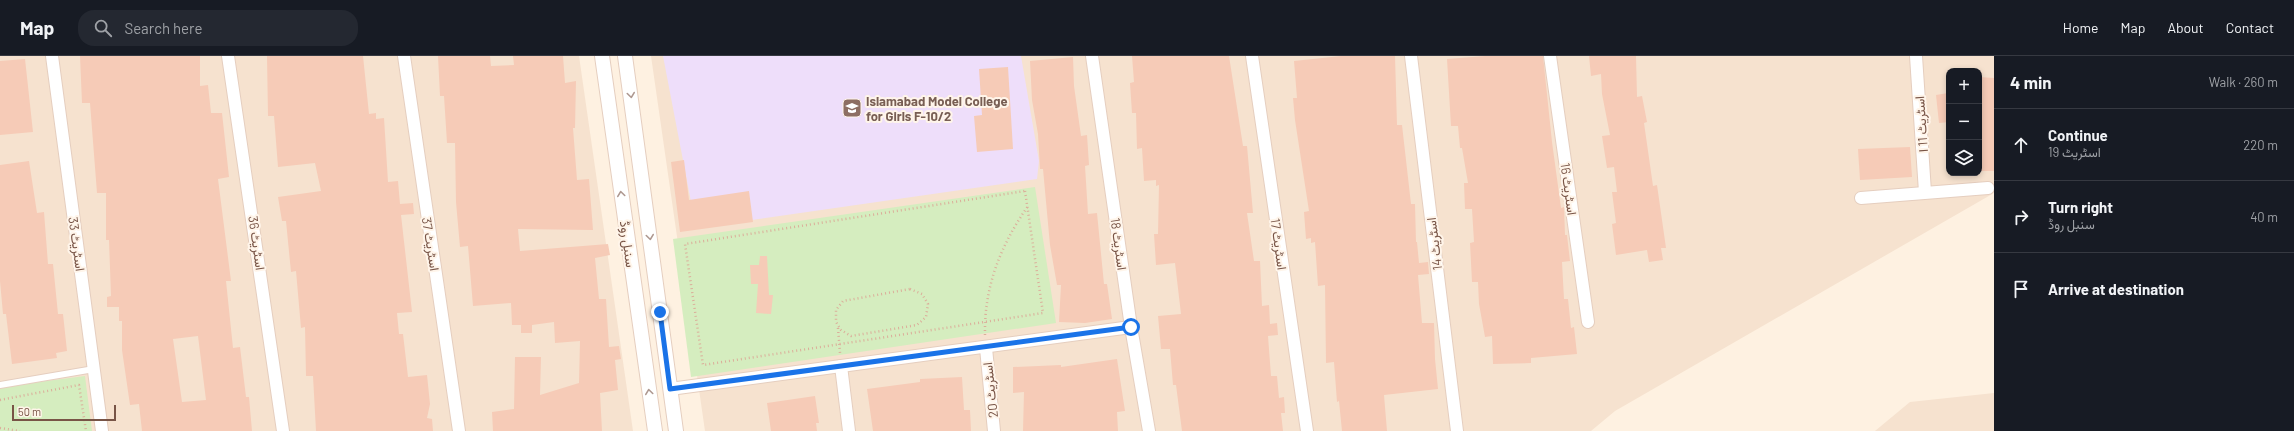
<!DOCTYPE html>
<meta charset="utf-8">
<style>
body{margin:0;font-family:Barlow,Vazirmatn,sans-serif;background:#242831;color:#f1f3f6}
.controls{position:absolute;right:12px;top:12px;display:grid;overflow:hidden;border-radius:8px;box-shadow:0 2px 6px #0003}
.controls button{width:36px;height:36px;display:grid;place-items:center;padding:0;border:0;border-bottom:1px solid #363941;background:#171b24;color:#f1f3f6;font:20px sans-serif}
.scale{position:absolute;left:12px;bottom:10px;width:104px;box-sizing:border-box;padding-left:4px;border:2px solid #785446;border-top:0;font-size:11px;line-height:14px;white-space:nowrap;color:#785446;-webkit-text-stroke:3px #fff5ea;paint-order:stroke}
.stop{position:absolute;width:12px;height:12px;margin:-9px;border:3px solid #1a73e8;border-radius:50%;background:#fff}
.stop.end{background:#1a73e8;border-color:#fff;box-shadow:0 1px 4px #0008}
.list{margin:0;padding:0;list-style:none}
h2{display:flex;justify-content:space-between;align-items:center;height:52px;margin:0;padding:0 16px;font-size:17px}
h2 small{font-size:13px;font-weight:400;color:#9ea1a6}
.list li{display:grid;grid-template-columns:26px 1fr auto;gap:12px;align-items:center;box-sizing:border-box;height:72px;padding:0 16px;border-top:1px solid #363941}
.list b{display:block;font-size:15px;white-space:nowrap}
.list p{margin:0;font-size:13px;white-space:nowrap;color:#9ea1a6}
.list em{font-size:13px;font-style:normal;color:#9ea1a6}
.icon{flex:none;width:22px;height:22px;fill:none;stroke:currentColor;stroke-width:2;stroke-linecap:round;stroke-linejoin:round}
.map{position:relative;flex:none;width:1994px;height:375px;overflow:hidden}
header{display:flex;align-items:center;gap:24px;box-sizing:border-box;height:56px;padding:0 20px;background:#171b24;border-bottom:1px solid #363941}
header strong{font-size:19px}
nav{display:flex;gap:22px;margin-inline-start:auto;font-size:14px}
.search{width:280px;height:36px;background:#242831;display:flex;align-items:center;gap:10px;box-sizing:border-box;padding:0 14px;border-radius:16px;color:#9ea1a6;font-size:15px}
main{display:flex}
aside{flex:1;background:#171b24}
.map>svg:first-child{display:block}
.residential{fill:#f6e2cf;fill-rule:evenodd}
.education{fill:#eedefa}
.green{fill:#d5edbf}
.building{fill:#f6cbb7;fill-rule:evenodd}
.lines{fill:none;stroke-linecap:round;stroke-linejoin:round}
.service-casing{stroke:#e5cebf;stroke-width:8}
.minor-casing{stroke:#e5cebf;stroke-width:14}
.tertiary-casing{stroke:#e5cebf;stroke-width:16}
.path{stroke:#dbae9a;stroke-width:2.5;stroke-dasharray:1 3;stroke-linecap:butt}
.service{stroke:#fff;stroke-width:6}
.minor{stroke:#fff;stroke-width:12}
.tertiary{stroke:#fff;stroke-width:14}
.oneway{stroke:#ae9890}
.route{stroke:#1a73e8;stroke-width:5}
.labels{text-anchor:middle;stroke-width:4;stroke-linejoin:round;paint-order:stroke}
.education-label{font-size:13px;font-weight:bold;fill:#785e54;stroke:#fff5ea;text-anchor:start}
.street-label{font-size:13px;fill:#785446;stroke:#fff5ea}
</style>
<header>
<strong>Map</strong>
<div class="search"><svg class="icon" aria-label="search" viewBox="0 0 24 24"><circle cx="10" cy="10" r="6"/><path d="M15 15l6 6"/></svg>Search here</div>
<nav><a>Home</a><a>Map</a><a>About</a><a>Contact</a></nav>
</header>
<main>
<div class="map">
<svg width="1994" height="375" viewBox="0 0 1994 375">
<rect width="100%" height="100%" fill="#fef1e1"/>
<!-- residential -->
<g class="residential">
<polygon points="0,0 579,0 633,375 0,375"/>
<path d="M 651,0 L 1994,0 L 1994,137 L 1615,355 L 1591,375 L 705,375 ZM 1949,15 L 1979,15 L 1979,117 L 1949,117 Z"/>
<polygon points="1994,337 1994,375 1875,375 1910,346"/>
</g>
<!-- education -->
<polygon class="education" points="663,0 1021,0 1039,105 1037,123 696,172"/>
<!-- green -->
<g class="green">
<polygon points="1035,131 1056,267 691,321 673,183"/>
<polygon points="85,320 92,375 0,375 0,331"/>
</g>
<!-- building -->
<g class="building">
<path d="M 80,0 L 200,0 L 200,30 L 208,29 L 211,57 L 222,57 L 229,121 L 218,123 L 231,225 L 226,225 L 233,292 L 240,291 L 246,341 L 249,341 L 252,375 L 142,375 L 139,348 L 130,349 L 122,294 L 122,265 L 119,265 L 119,251 L 107,251 L 107,241 L 111,240 L 109,184 L 106,184 L 106,137 L 97,137 L 90,47 L 82,47 ZM 198,280 L 206,344 L 182,346 L 173,283 Z"/>
<polygon points="267,0 363,0 369,58 376,57 376,63 384,62 388,126 398,125 400,148 413,147 414,158 401,159 412,256 397,257 399,278 403,278 408,321 427,319 430,348 427,362 432,363 433,375 316,375 313,320 306,320 305,271 301,272 296,215 291,216 286,165 282,165 278,141 321,135 315,107 278,111 274,60 268,60"/>
<polygon points="438,0 490,0 491,10 514,9 513,0 563,0 565,27 576,25 575,72 573,72 577,124 589,123 593,174 518,173 520,195 608,188 610,199 595,202 599,243 606,243 609,291 619,290 621,303 615,304 618,334 600,337 602,375 493,375 492,356 514,353 515,301 541,301 540,339 579,327 580,285 555,287 554,266 532,269 532,277 521,277 521,269 512,269 511,247 473,250 468,190 460,191 456,146 455,87 447,87 444,40 440,40"/>
<polygon points="1132,0 1229,0 1243,90 1247,90 1253,157 1247,157 1254,205 1260,205 1262,250 1269,249 1270,268 1277,267 1278,279 1268,280 1271,320 1277,320 1279,342 1284,341 1285,357 1281,357 1283,375 1182,375 1176,329 1173,329 1170,293 1161,293 1158,260 1181,258 1175,207 1156,209 1154,178 1158,178 1159,129 1156,130 1156,124 1144,125 1142,92 1137,93 1136,57 1132,57 1130,27 1134,26"/>
<polygon points="1341,0 1395,0 1397,69 1402,69 1411,148 1415,148 1416,186 1417,186 1419,207 1428,206 1429,218 1418,219 1422,267 1434,267 1435,303 1438,333 1384,339 1387,375 1342,375 1339,345 1337,346 1334,306 1326,307 1325,229 1318,230 1315,186 1311,187 1311,182 1306,183 1304,156 1309,155 1295,64 1293,42 1297,42 1294,5"/>
<polygon points="1485,0 1543,0 1552,86 1561,152 1564,151 1565,179 1567,179 1570,205 1562,206 1564,243 1568,243 1571,272 1574,271 1577,298 1531,302 1531,307 1493,308 1492,280 1485,281 1479,248 1478,226 1472,226 1470,187 1474,186 1472,153 1465,153 1464,127 1468,127 1462,92 1460,92 1458,70 1451,70 1447,3"/>
<polygon points="1589,0 1636,0 1637,41 1642,40 1647,66 1644,67 1653,130 1657,129 1666,192 1661,192 1663,204 1649,206 1647,194 1616,199 1612,168 1616,167 1612,136 1617,136 1614,111 1607,112 1602,80 1610,79 1602,38 1601,18 1591,20"/>
<polygon points="1073,1 1074,30 1081,80 1087,79 1089,109 1085,110 1088,158 1097,157 1104,228 1107,228 1112,263 1085,267 1059,266 1061,229 1057,229 1050,189 1043,113 1040,113 1038,78 1032,44 1030,5"/>
<polygon points="25,3 33,76 0,79 0,5"/>
<polygon points="1008,11 1013,93 977,96 974,60 982,59 979,13"/>
<polygon points="1979,21 1994,22 1994,115 1979,115"/>
<polygon points="1948,37 1949,66 1939,67 1936,39"/>
<polygon points="1910,91 1912,121 1860,124 1858,93"/>
<polygon points="684,104 689,144 749,135 753,166 680,176 671,106"/>
<polygon points="29,105 37,157 44,156 48,208 53,208 58,258 63,258 67,295 56,297 57,302 12,308 6,258 3,258 0,225 0,109"/>
<polygon points="760,200 767,200 769,239 773,239 771,258 756,257 758,228 751,228 750,209 759,209"/>
<polygon points="1117,303 1125,355 1117,356 1118,375 1023,375 1024,336 1013,337 1013,311 1061,309 1061,311"/>
<polygon points="962,321 964,354 970,354 971,375 873,375 867,333 920,326 920,323"/>
<polygon points="815,340 819,367 816,367 817,375 771,375 767,347"/>
</g>
<g class="lines">
<defs>
<polyline id="service" points="0,329 94,313"/>
<g id="minor">
<polyline points="52,0 102,375"/>
<polyline points="228,0 283,375"/>
<polyline points="404,0 459,375"/>
<polyline points="1092,0 1131,271 1149,375"/>
<polyline points="1252,0 1307,375"/>
<polyline points="1411,0 1457,375"/>
<polyline points="1550,0 1588,266"/>
<polyline points="1916,0 1925,136"/>
<polyline points="1861,142 1988,132"/>
<polyline points="986,292 994,375"/>
<polyline points="841,310 849,375"/>
<polyline points="670,333 1131,271"/>
</g>
<g id="tertiary">
<polyline points="602,0 655,375"/>
<polyline points="625,0 676,375"/>
</g>
</defs>
<!-- service casing -->
<use href="#service" class="service-casing"/>
<!-- minor casing -->
<use href="#minor" class="minor-casing"/>
<!-- tertiary casing -->
<use href="#tertiary" class="tertiary-casing"/>
<!-- path -->
<g class="path">
<polygon points="1025,135 1043,257 703,309 685,188"/>
<polygon points="910,233 922,238 928,248 926,261 917,269 851,280 841,274 836,266 836,254 843,245"/>
<polyline points="838,272 840,297"/>
<path d="M 985,279 C 984,230 1001,189 1028,150"/>
<polyline points="0,344 79,329 86,375"/>
<polyline points="0,372 20,375"/>
</g>
<!-- service -->
<use href="#service" class="service"/>
<!-- minor -->
<use href="#minor" class="minor"/>
<!-- tertiary -->
<use href="#tertiary" class="tertiary"/>
</g>
<!-- one-way arrows -->
<defs><path id="oneway-chevron" d="M-2-3.5L2.5 0L-2 3.5" fill="none" stroke-width="1.6" stroke-linecap="round" stroke-linejoin="round"/></defs>
<g class="oneway">
<use href="#oneway-chevron" transform="translate(631 39) rotate(82)"/>
<use href="#oneway-chevron" transform="translate(621 138) rotate(-98)"/>
<use href="#oneway-chevron" transform="translate(650 181) rotate(82)"/>
<use href="#oneway-chevron" transform="translate(649 336) rotate(-98)"/>
</g>
<g class="lines">
<!-- route -->
<polyline class="route" points="660,256 670,333 1131,271"/>
</g>
<!-- icons -->
<defs>
<symbol id="university-square" viewBox="-11 -11 22 22"><rect x="-9" y="-9" width="18" height="18" rx="4" fill="#8d6e63" stroke="#fff5ea"/><path d="M0-5L7-2L0 1L-7-2ZM-4 1L0 2.5L4 1V4Q0 6-4 4Z" fill="#fff"/></symbol>
</defs>
<g fill-rule="evenodd">
<use href="#university-square" x="841" y="41" width="22" height="22"/>
</g>
<g class="labels">
<!-- education labels -->
<g class="education-label">
<text x="866" y="50">Islamabad Model College<tspan x="866" dy="15">for Girls F-10/2</tspan></text>
</g>
<!-- street labels -->
<g class="street-label">
<text transform="translate(1921 68) rotate(-94)" y="5">اسٹریٹ 11 ا</text>
<text transform="translate(1569 133) rotate(82)" y="5">اسٹریٹ 16</text>
<text transform="translate(257 187) rotate(82)" y="5">اسٹریٹ 36</text>
<text transform="translate(77 188) rotate(82)" y="5">اسٹریٹ 33</text>
<text transform="translate(431 188) rotate(81)" y="5">اسٹریٹ 37</text>
<text transform="translate(628 188) rotate(82)" y="5">سنبل روڈ</text>
<text transform="translate(1119 188) rotate(82)" y="5">اسٹریٹ 18</text>
<text transform="translate(1279 188) rotate(82)" y="5">اسٹریٹ 17</text>
<text transform="translate(1434 188) rotate(-97)" y="5">اسٹریٹ 14</text>
<text transform="translate(990 334) rotate(-96)" y="5">اسٹریٹ 20</text>
</g>
</g>
</svg>
<div class="controls">
<button>+</button>
<button>−</button>
<button><svg class="icon" aria-label="layers" viewBox="0 0 24 24"><path d="M12 4l9 5-9 5-9-5zM3 14l9 5 9-5"/></svg></button>
</div>
<div class="scale">50 m</div>
<div class="stop" style="left:1131px;top:271px"></div>
<div class="stop end" style="left:660px;top:256px"></div>
</div>
<aside>
<h2>4 min<small>Walk · 260 m</small></h2>
<ul class="list">
<li><svg class="icon" aria-label="ahead" viewBox="0 0 24 24"><path d="M12 20V5M6 11l6-6 6 6"/></svg><div><b>Continue</b><p>اسٹریٹ 19</p></div><em>220 m</em></li>
<li><svg class="icon" aria-label="right" viewBox="0 0 24 24"><path d="M7 20v-9h11M14 6l5 5-5 5"/></svg><div><b>Turn right</b><p>سنبل روڈ</p></div><em>40 m</em></li>
<li><svg class="icon" aria-label="arrive" viewBox="0 0 24 24"><path d="M6 21V4h12l-3 4 3 4H6"/></svg><div><b>Arrive at destination</b></div></li>
</ul>
</aside>
</main>
